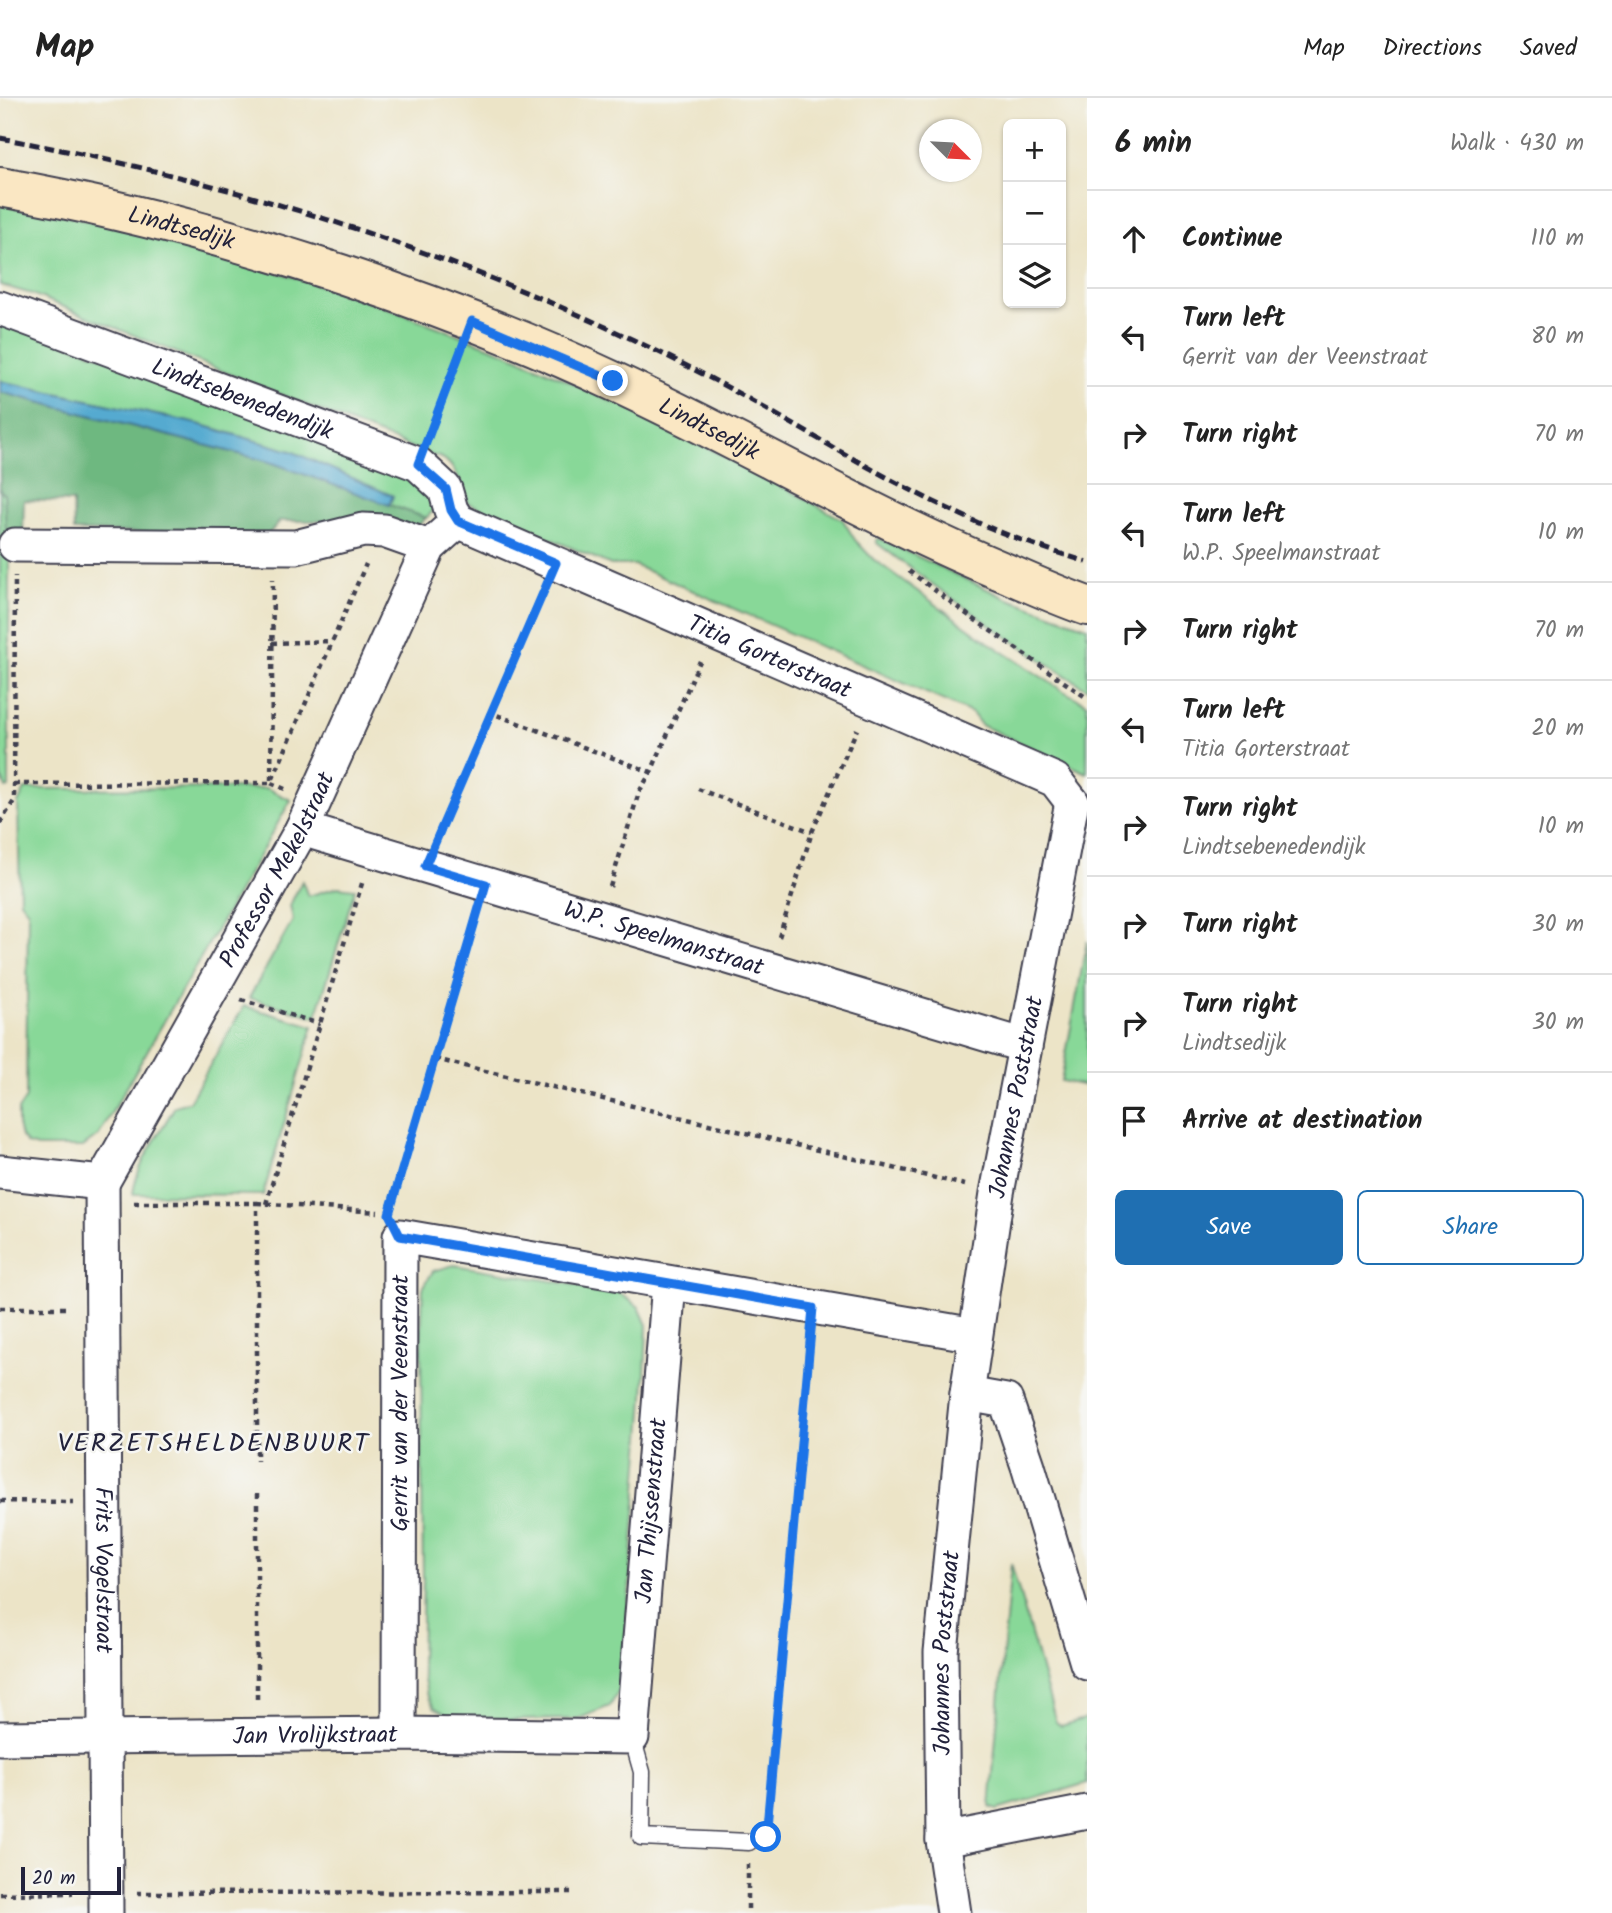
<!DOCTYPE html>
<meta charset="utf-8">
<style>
body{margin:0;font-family:Kalam,sans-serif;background:#f2f2f2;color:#222}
.controls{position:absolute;right:21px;top:21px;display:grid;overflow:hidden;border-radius:10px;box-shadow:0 2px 5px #0004}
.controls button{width:63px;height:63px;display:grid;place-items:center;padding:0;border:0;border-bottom:2px solid #e0e0e0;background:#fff;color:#222;font:35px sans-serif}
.compass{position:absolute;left:919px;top:21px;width:63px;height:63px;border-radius:50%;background:#fff;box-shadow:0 2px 5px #0004;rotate:114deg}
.scale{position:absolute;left:21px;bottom:18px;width:100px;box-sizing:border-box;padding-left:7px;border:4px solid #22223b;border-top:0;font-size:19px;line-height:24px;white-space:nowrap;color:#22223b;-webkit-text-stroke:5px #f6f6f2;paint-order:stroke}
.stop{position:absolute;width:21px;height:21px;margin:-16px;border:5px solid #1a73e8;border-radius:50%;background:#fff}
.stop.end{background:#1a73e8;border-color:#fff;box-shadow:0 2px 7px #0008}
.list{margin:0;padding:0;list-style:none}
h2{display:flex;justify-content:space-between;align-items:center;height:91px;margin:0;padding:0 28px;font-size:30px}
h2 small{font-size:23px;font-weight:400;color:#767676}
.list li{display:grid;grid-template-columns:46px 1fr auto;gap:21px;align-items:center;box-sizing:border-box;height:98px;padding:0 28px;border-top:2px solid #e0e0e0}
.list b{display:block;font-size:26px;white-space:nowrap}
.list p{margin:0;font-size:23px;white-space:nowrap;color:#767676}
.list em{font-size:23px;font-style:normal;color:#767676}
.actions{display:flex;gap:14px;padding:21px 28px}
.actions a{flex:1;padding:16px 0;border:2px solid #1f6fb2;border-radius:10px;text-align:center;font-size:24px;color:#1f6fb2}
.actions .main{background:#1f6fb2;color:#fff}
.icon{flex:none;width:38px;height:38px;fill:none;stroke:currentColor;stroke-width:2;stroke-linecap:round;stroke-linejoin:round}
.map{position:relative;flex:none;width:1087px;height:1815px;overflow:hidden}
header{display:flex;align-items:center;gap:42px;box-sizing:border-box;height:98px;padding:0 35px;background:#fff;border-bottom:2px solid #e0e0e0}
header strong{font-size:33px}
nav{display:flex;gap:38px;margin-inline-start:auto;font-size:24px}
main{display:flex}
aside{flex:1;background:#fff}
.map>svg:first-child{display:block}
.green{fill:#88d898;stroke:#557d6a;stroke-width:2}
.forest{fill:#6eb880;stroke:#486d5e;stroke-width:2}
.water{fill:#54aad0;stroke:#3b6686;stroke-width:2}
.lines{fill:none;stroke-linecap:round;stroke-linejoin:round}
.service-casing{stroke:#403f50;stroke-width:19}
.minor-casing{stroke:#403f50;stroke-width:37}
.secondary-casing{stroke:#403f50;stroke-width:42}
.path{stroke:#403f50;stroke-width:4.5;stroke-dasharray:5 5;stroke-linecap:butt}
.service{stroke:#fff;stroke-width:16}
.minor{stroke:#fff;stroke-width:33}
.secondary{stroke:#fae7c3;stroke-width:38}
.rail{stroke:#22223b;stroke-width:5;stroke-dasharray:10 5;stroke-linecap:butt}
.route{stroke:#1a73e8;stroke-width:9}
.labels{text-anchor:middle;stroke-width:5;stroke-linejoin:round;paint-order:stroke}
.street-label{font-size:24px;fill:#22223b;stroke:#f6f6f2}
.neighbourhood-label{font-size:26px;letter-spacing:2px;fill:#22223b;stroke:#f6f6f2}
</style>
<header>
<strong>Map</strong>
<nav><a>Map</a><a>Directions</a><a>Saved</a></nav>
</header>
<main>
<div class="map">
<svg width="1087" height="1815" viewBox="0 0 1087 1815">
<rect width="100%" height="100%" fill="#f6f6f2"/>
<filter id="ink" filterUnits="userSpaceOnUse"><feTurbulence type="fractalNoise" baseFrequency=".0143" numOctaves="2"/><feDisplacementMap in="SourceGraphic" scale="14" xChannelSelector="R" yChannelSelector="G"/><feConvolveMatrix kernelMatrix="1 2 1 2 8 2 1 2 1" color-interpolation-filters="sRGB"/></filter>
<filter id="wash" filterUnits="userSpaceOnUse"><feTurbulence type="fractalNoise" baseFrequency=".00686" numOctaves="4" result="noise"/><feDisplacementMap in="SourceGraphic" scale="28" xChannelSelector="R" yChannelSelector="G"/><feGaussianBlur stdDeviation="1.57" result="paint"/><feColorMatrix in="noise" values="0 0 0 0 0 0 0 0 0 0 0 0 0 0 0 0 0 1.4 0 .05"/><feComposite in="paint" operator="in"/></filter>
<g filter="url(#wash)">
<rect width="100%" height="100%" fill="#ece4c7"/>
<!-- green -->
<g class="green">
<path d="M 0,102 L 192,146 L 374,205 L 509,256 L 649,319 L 791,393 L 843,422 L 855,442 L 873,461 L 988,544 L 1060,591 L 1087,606 L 1087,675 L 981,627 L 972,615 L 634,467 L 611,467 L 468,405 C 462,391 456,367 442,360 C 438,358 434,358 430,357 L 32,196 L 0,187 Z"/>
<polygon points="0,221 415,373 437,409 426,420 389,407 393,398 291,353 198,326 0,283"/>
<polygon points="0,392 4,396 9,460 9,689 6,690 0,676"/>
<path d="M 878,440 L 1006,500 L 1087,529 L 1087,591 C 1015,546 946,497 878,446 L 876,443 Z"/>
<polygon points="266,690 291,702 99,1037 83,1049 37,1049 27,1046 21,1039 18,1027 18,1012 26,1000 28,813 20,803 18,705 25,691"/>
<polygon points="302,783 308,798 338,789 355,791 316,919 249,900 293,822 290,807"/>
<polygon points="1087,843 1087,988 1061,983"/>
<path d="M 244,908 L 313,928 L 263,1097 L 133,1096 C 137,1064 160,1036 175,1008 L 189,1004 Z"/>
<polygon points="454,1167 618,1194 639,1209 647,1227 644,1300 622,1588 610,1608 578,1621 458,1623 434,1609 427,1596 421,1566 423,1483 421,1243 423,1190 433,1173"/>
<polygon points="1011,1465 1056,1624 1061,1628 1087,1620 1087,1685 997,1712 990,1709"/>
</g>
<!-- forest -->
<polygon class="forest" points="0,294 270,364 426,420 414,432 393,423 280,423 267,438 74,433 73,404 24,402 23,434 6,436 4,396 0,392"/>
<!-- water -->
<polygon class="water" points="0,283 198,326 291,353 393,398 389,407 270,364 0,294"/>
</g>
<g filter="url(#ink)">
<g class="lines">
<defs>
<polyline id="service" points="632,1639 642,1674 641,1739 749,1744"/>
<g id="minor">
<path id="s1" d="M 0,210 L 418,366 L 445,391 L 451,412 L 458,423"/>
<path id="s2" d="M 458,423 L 1055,682 L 1072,704"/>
<polyline points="15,447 296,449 363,432 384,433 429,449"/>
<path id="s3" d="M 302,731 L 1025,948"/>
<polyline points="0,1074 102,1085"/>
<path id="s4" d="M 102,1085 L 302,731 L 429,449 L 458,423"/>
<path id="s5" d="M 102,1085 L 106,1815"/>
<polyline points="967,1296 1006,1303 1028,1368 1087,1565"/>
<path id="s6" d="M 399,1636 L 400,1138 L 975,1237"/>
<path id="s7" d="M 0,1640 L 399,1636 L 632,1639 L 669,1185"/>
<polyline points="943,1742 1087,1714"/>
<path id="s8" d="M 954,1815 L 943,1742 L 941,1554 L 967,1296 L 997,1095 L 1072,704"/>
</g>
<g id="secondary">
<path id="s9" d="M 0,89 C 116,109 230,140 341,176 C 434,207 526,242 615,284 C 748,346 875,421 1011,477 C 1036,488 1061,499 1087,508"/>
</g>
</defs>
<!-- service casing -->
<use href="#service" class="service-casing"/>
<!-- minor casing -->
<use href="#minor" class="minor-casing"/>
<!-- secondary casing -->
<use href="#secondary" class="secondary-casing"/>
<!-- path -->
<g class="path">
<polyline points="429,337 459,256"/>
<polyline points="909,473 968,517 1087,600"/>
<polyline points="272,545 332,543"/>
<polyline points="491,615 543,494"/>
<polyline points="14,686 271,685 273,481"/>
<polyline points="285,691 271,685 366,466"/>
<polyline points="698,691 812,734"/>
<polyline points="0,725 14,703 15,478"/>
<polyline points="438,737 491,615 651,674"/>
<polyline points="610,789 639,694 651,674 700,563"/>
<polyline points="779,839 812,734 857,631"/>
<polyline points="241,902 320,926"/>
<polyline points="435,961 965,1087"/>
<polyline points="134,1105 257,1105 257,1363"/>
<polyline points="257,1105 378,1114"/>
<polyline points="266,1106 363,782"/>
<polyline points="392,1108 477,817"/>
<polyline points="0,1210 69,1210"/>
<polyline points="257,1396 257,1605"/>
<polyline points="0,1403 73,1404"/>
<polyline points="767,1729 810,1243"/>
<polyline points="748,1766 748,1815"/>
<polyline points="137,1795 571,1794"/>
<polyline points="0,1796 73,1795"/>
</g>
<!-- service -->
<use href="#service" class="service"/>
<!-- minor -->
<use href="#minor" class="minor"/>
<!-- secondary -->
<use href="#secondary" class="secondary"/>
<!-- rail -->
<path class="rail" d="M 0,40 C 230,82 454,154 665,257 C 764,305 855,367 955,414 C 998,435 1042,450 1087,464"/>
</g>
</g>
<g class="lines" filter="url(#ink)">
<!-- route -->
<polyline class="route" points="613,283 472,223 418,366 446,391 451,412 458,423 556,465 425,768 486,786 389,1116 400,1138 813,1210 766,1739"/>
</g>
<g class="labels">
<!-- street labels -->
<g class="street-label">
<text dy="8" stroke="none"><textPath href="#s9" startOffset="186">Lindtsedijk</textPath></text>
<text dy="8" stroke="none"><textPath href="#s1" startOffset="259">Lindtsebenedendijk</textPath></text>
<text dy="8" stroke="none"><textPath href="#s9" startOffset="752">Lindtsedijk</textPath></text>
<text dy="8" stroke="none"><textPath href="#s2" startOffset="340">Titia Gorterstraat</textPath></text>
<text dy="8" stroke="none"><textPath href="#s4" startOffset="359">Professor Mekelstraat</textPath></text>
<text dy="8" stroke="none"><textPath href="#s3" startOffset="378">W.P. Speelmanstraat</textPath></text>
<text dy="8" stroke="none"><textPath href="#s8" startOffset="822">Johannes Poststraat</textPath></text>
<text dy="8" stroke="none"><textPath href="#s6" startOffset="331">Gerrit van der Veenstraat</textPath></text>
<text dy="8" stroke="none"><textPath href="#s7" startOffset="859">Jan Thijssenstraat</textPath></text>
<text dy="8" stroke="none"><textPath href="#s5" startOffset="387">Frits Vogelstraat</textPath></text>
<text dy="8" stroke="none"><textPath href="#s8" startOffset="261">Johannes Poststraat</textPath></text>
<text dy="8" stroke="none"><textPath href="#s7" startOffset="315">Jan Vrolijkstraat</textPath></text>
</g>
<!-- neighbourhood labels -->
<g class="neighbourhood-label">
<text x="214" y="1353">VERZETSHELDENBUURT</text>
</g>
</g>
</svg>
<div class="controls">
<button>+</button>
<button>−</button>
<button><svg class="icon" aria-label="layers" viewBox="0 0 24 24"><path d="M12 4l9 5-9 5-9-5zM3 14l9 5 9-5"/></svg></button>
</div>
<svg class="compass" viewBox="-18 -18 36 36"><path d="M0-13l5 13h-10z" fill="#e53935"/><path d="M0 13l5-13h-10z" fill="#767676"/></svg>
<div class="scale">20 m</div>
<div class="stop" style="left:766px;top:1739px"></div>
<div class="stop end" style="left:613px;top:283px"></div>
</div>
<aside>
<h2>6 min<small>Walk · 430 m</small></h2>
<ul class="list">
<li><svg class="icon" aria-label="ahead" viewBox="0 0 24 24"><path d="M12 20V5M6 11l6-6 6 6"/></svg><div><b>Continue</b></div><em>110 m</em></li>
<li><svg class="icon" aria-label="left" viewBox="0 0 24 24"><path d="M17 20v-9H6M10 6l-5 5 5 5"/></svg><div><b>Turn left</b><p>Gerrit van der Veenstraat</p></div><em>80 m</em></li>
<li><svg class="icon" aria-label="right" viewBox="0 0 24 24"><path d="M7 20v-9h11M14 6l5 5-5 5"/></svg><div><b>Turn right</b></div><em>70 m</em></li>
<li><svg class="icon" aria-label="left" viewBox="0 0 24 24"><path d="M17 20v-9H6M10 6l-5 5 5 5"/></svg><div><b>Turn left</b><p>W.P. Speelmanstraat</p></div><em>10 m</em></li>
<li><svg class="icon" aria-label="right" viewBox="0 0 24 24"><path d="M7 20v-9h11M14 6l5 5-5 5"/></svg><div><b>Turn right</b></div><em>70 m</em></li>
<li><svg class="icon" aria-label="left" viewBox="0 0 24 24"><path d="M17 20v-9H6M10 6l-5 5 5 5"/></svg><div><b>Turn left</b><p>Titia Gorterstraat</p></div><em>20 m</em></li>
<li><svg class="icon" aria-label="right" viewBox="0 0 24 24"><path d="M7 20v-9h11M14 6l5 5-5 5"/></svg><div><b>Turn right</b><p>Lindtsebenedendijk</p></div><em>10 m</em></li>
<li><svg class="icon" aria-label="right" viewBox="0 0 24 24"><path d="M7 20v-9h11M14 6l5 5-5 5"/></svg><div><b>Turn right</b></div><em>30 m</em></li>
<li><svg class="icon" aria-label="right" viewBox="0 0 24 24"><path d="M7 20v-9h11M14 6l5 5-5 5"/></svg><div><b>Turn right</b><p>Lindtsedijk</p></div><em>30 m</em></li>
<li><svg class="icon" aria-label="arrive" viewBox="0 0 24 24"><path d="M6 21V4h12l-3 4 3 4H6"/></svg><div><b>Arrive at destination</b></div></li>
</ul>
<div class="actions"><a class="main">Save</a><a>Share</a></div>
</aside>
</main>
